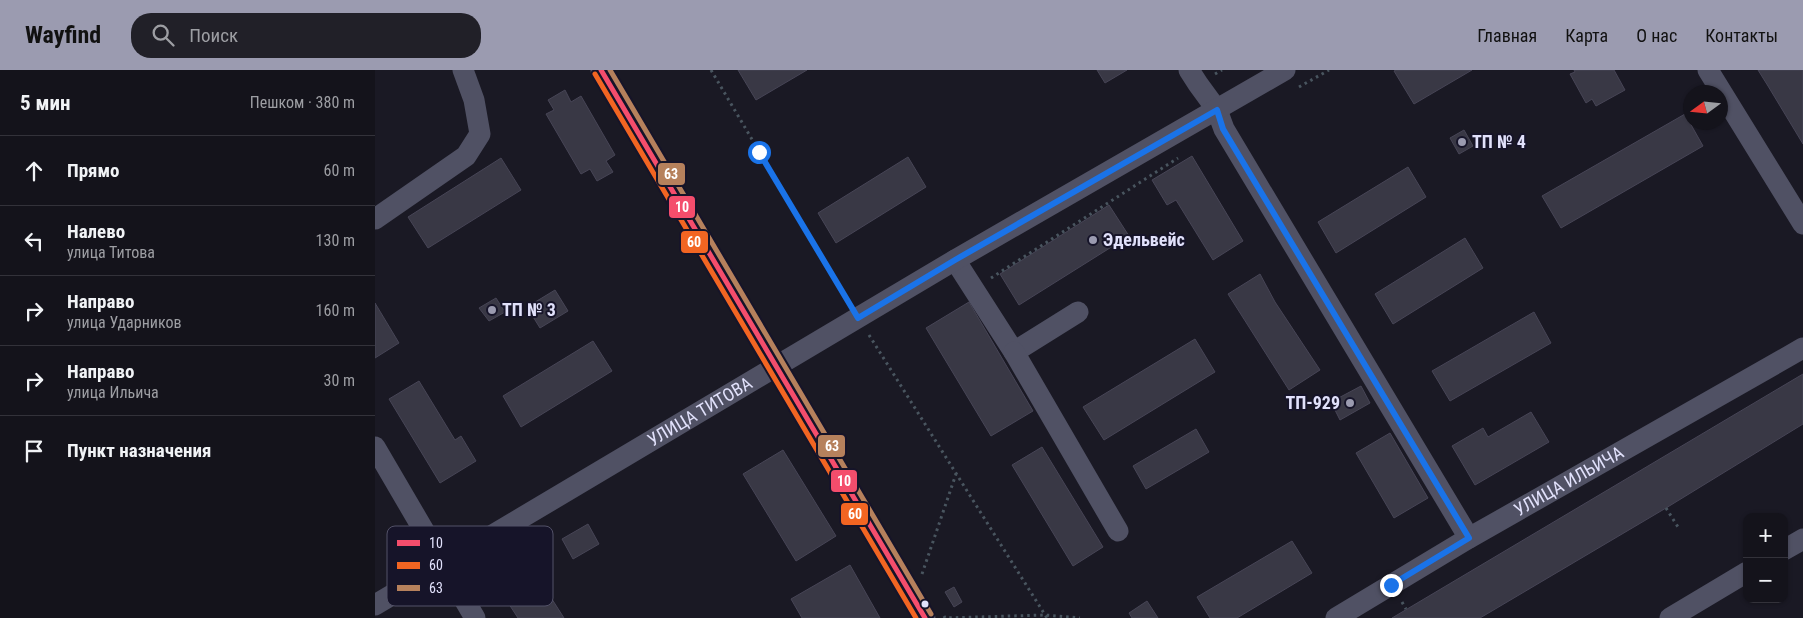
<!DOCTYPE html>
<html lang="ru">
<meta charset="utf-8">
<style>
body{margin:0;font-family:"Roboto Condensed",sans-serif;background:#212028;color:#f1f3f6}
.controls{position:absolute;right:15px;bottom:15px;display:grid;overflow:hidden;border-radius:10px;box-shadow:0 1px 4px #0004}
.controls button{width:45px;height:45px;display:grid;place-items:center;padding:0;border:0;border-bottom:1px solid #33323a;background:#14131b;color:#f1f3f6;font:25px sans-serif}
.compass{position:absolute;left:1308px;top:15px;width:45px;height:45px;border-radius:50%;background:#14131b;box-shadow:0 1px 4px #0004;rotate:255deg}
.stop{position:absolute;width:15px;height:15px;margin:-11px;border:4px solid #1a73e8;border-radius:50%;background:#fff}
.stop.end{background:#1a73e8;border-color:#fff;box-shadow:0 1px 5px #0008}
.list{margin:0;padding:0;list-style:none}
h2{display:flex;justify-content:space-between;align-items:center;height:65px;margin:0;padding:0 20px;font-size:21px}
h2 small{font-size:16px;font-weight:400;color:#9d9ea3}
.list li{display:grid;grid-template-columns:32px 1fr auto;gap:15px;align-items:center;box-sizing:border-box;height:70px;padding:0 20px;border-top:1px solid #33323a}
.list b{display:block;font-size:19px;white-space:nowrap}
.list p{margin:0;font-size:16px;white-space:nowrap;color:#9d9ea3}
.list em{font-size:16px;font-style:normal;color:#9d9ea3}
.icon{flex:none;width:28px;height:28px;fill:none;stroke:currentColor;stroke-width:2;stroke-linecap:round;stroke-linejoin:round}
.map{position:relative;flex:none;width:1428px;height:548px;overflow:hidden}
header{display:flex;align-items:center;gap:30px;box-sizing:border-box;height:70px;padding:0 25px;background:#9b9bb0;color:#111}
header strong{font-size:24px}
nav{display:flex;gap:28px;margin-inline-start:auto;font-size:18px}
.search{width:350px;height:45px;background:#212028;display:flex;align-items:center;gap:12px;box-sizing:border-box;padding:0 18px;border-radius:20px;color:#9d9ea3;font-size:19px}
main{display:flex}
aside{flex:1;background:#14131b}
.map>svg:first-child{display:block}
.building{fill:#393845;stroke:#474556}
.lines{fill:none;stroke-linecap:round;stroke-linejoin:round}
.path{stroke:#49555f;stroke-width:3;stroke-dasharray:2.5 4;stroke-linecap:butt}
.minor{stroke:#505164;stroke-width:21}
.bus-1-casing{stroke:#161429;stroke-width:9}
.bus-2-casing{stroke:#161429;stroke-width:9}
.bus-3-casing{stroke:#161429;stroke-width:9}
.bus-1{stroke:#f44d6c;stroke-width:5}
.bus-2{stroke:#f26522;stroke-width:5}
.bus-3{stroke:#b6815c;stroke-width:5}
.route{stroke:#1a73e8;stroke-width:6}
.poi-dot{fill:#9b9bb0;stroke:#161429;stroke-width:2}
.bus-dot{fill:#e1e1fb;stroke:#161429;stroke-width:2}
.labels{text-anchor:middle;stroke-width:4;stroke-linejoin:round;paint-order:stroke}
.poi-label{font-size:18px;font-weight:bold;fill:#e1e1fb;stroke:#161429;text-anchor:start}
.street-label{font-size:18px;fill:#e1e1fb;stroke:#161429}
.key{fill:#161429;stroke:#535268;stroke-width:1}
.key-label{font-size:14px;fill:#e1e1fb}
.line-badge{stroke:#161429;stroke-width:2}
.badge-label{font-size:14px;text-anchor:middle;font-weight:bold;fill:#fff}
</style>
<header>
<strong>Wayfind</strong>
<div class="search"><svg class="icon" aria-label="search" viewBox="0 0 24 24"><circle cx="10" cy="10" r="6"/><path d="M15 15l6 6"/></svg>Поиск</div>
<nav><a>Главная</a><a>Карта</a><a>О нас</a><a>Контакты</a></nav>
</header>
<main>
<aside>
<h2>5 мин<small>Пешком · 380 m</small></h2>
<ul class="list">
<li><svg class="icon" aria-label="ahead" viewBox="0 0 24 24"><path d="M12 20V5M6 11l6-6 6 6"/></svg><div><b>Прямо</b></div><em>60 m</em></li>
<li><svg class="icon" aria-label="left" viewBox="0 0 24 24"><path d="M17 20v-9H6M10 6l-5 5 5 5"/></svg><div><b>Налево</b><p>улица Титова</p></div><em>130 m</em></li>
<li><svg class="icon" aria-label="right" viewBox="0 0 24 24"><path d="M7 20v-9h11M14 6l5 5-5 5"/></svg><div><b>Направо</b><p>улица Ударников</p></div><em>160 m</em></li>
<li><svg class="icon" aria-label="right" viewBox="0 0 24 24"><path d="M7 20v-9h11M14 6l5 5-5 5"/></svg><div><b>Направо</b><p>улица Ильича</p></div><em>30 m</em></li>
<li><svg class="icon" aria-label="arrive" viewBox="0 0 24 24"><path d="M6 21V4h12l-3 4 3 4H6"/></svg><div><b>Пункт назначения</b></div></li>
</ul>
</aside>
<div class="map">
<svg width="1428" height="548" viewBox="0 0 1428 548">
<rect width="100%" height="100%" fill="#1a1924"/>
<!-- building -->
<g class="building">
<polygon points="363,0 432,0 381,30"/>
<polygon points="722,0 752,0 730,13"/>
<polygon points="1021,0 1097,0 1039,34 1019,1"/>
<polygon points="1199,0 1239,0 1250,20 1221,36 1217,29 1211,33 1195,4 1200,2"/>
<polygon points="1383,0 1428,0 1428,74 1393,16"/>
<polygon points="190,20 196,32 206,26 240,85 231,91 238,102 222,111 215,99 206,104 171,44 179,40 173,30"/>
<polygon points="1310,44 1328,76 1186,158 1167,126"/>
<polygon points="1089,60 1098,76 1084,84 1075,68"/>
<polygon points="817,86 868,171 838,190 801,130 792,135 777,110"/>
<polygon points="533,87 551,117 461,173 443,143"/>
<polygon points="126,88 146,120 53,178 33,147"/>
<polygon points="1033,97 1051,127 961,183 943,152"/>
<polygon points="734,135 754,166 644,235 625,204"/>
<polygon points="1090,168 1108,198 1018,254 1000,224"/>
<polygon points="885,204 900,232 945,300 914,320 853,224"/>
<polygon points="180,220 193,241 165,258 152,237"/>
<polygon points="121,228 130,242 114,251 104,238"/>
<polygon points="594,232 658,341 616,366 551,258"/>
<polygon points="0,233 24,273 0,288"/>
<polygon points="1159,242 1176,273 1075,331 1057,301"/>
<polygon points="820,269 840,302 729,370 708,337"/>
<polygon points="218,271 237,301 146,357 128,326"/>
<polygon points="1428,304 1428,354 1291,438 1105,548 1017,548"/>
<polygon points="44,311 80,370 86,366 101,391 65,413 14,329"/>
<polygon points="986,316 995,333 965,350 956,332"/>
<polygon points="1156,342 1174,372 1100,415 1077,376 1108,358 1113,367"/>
<polygon points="821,359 834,382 771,419 758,396"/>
<polygon points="1015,363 1053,428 1019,448 981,383"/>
<polygon points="667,377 728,477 698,496 637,395"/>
<polygon points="408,380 461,466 421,491 368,404"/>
<polygon points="213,454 224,474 198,489 187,469"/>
<polygon points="917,471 937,503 862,548 835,548 822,527"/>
<polygon points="475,495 505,548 427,548 416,529"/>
<polygon points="161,504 189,548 143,548 128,525"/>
<polygon points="579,517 587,532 579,537 570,522"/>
<polygon points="772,531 783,548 757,548 754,543"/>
</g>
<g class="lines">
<!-- path -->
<g class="path">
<polyline points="336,0 472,230"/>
<polyline points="840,4 847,0"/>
<polyline points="924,17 954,0"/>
<polyline points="616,208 803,88"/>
<polyline points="494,265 672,548"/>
<polyline points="1291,438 1303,457"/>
<polyline points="547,504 581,404"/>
<polyline points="1027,532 1031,539"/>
<polyline points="569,546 570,548 670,545 705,548"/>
</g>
<!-- minor -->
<g class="minor">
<polyline points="226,0 550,548"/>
<polyline points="814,0 823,14 842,40 849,59 1094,468"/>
<polyline points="1333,0 1428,154"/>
<polyline points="0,149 91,86 105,64 99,30 88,0"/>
<polyline points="580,190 639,282 703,242"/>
<polyline points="639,282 743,461"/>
<polyline points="0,377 100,548"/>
<polyline points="1409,480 1428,469"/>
<path id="s1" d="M 0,535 L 580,190 L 910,0"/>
<path id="s2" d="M 961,548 L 1094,468 L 1428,278"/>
<polyline points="1295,548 1372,502"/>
</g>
<defs>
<polyline id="bus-1" points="226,0 550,548"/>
<polyline id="bus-2" points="220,4 541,548"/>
<polyline id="bus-3" points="235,0 556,544"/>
</defs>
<!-- bus-1 casing -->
<use href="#bus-1" class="bus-1-casing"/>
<!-- bus-2 casing -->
<use href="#bus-2" class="bus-2-casing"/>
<!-- bus-3 casing -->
<use href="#bus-3" class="bus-3-casing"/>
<!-- bus-1 -->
<use href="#bus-1" class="bus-1"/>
<!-- bus-2 -->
<use href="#bus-2" class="bus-2"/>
<!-- bus-3 -->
<use href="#bus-3" class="bus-3"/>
</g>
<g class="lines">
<!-- route -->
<polyline class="route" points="384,82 483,248 580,190 842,40 848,59 1094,468 1016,515"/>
</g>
<!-- markers -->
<g class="poi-dot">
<circle cx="1087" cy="72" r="5"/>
<circle cx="718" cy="170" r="5"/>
<circle cx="117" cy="240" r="5"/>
<circle cx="975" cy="333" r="5"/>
</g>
<circle class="bus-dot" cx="550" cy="534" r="4.5"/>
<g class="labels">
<!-- poi labels -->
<g class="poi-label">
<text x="1097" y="78">ТП № 4</text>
<text x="728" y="176">Эдельвейс</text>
<text x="127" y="246">ТП № 3</text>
<text x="965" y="339" text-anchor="end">ТП-929</text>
</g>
<!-- street labels -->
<g class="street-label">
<text dy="6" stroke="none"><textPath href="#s1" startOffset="378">УЛИЦА ТИТОВА</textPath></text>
<text dy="6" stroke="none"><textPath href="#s2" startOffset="270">УЛИЦА ИЛЬИЧА</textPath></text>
</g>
</g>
<!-- legend -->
<rect x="12" y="456" width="166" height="80" rx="8" class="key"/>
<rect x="22" y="470" width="23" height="6" fill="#f44d6c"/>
<rect x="22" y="492" width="23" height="7" fill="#f26522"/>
<rect x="22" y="515" width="23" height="6" fill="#b6815c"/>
<g class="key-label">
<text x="54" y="478">10</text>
<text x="54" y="500">60</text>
<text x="54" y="523">63</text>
</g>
<g class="line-badge">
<rect x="282" y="92" width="29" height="24" rx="5" fill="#b6815c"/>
<rect x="293" y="125" width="28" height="24" rx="5" fill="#f44d6c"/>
<rect x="305" y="160" width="29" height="24" rx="5" fill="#f26522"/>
<rect x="442" y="364" width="29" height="24" rx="5" fill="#b6815c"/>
<rect x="455" y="399" width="28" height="24" rx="5" fill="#f44d6c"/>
<rect x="465" y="432" width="29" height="24" rx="5" fill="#f26522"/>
</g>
<g class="badge-label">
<text x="296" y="109">63</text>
<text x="307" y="142">10</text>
<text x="319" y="177">60</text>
<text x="457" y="381">63</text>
<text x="469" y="416">10</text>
<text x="480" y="449">60</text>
</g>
</svg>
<div class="controls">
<button>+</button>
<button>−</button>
</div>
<svg class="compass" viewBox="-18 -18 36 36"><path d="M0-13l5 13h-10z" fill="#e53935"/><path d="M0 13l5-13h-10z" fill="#9d9ea3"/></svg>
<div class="stop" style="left:384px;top:82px"></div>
<div class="stop end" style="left:1016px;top:515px"></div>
</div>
</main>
